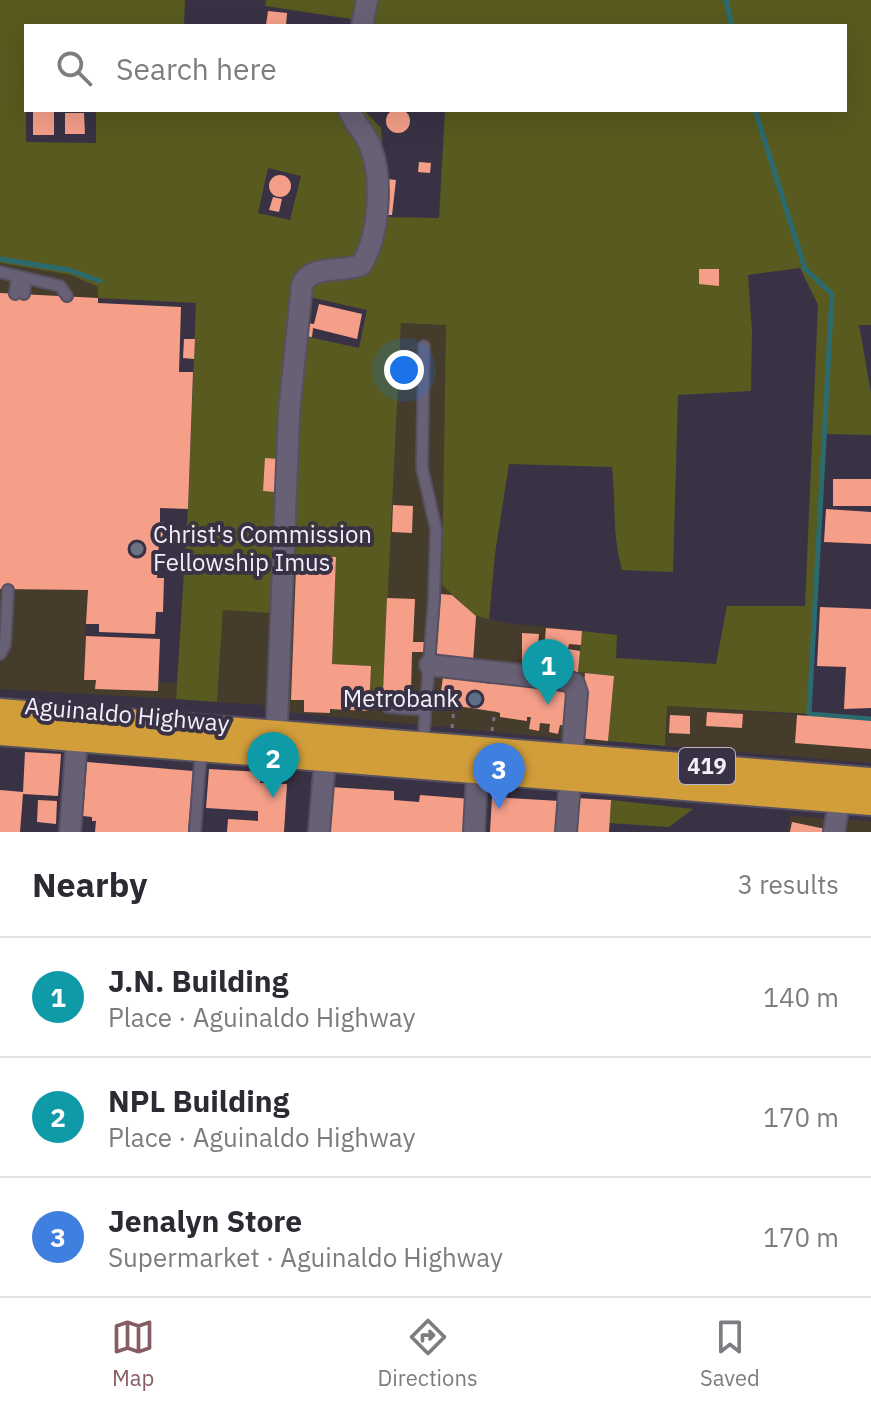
<!DOCTYPE html>
<meta charset="utf-8">
<style>
body{margin:0;font-family:"IBM Plex Sans",sans-serif;background:#f2f2f3;color:#2b2b33}
.you{position:absolute;left:404px;top:370px;width:28px;height:28px;margin:-20px;border:6px solid #fff;border-radius:50%;background:#1a73e8;box-shadow:0 0 0 12px #1a73e833}
.badge{display:grid;place-items:center;width:52px;height:52px;border-radius:50%;background:#865d62;color:#fff;font-size:26px;font-weight:700}
.pin{position:absolute;translate:-50% -66px;filter:drop-shadow(0 2px 4px #0008)}
.pin::after{content:'';position:absolute;top:42px;width:28px;height:24px;background:inherit;clip-path:polygon(0 0,100% 0,50% 100%)}
.list{margin:0;padding:0;list-style:none}
h2{display:flex;justify-content:space-between;align-items:center;height:104px;margin:0;padding:0 32px;font-size:34px}
h2 small{font-size:26px;font-weight:400;color:#7c7c81}
.list li{display:grid;grid-template-columns:52px 1fr auto;gap:24px;align-items:center;box-sizing:border-box;height:120px;padding:0 32px;border-top:2px solid #e1e1e2}
.list b{display:block;font-size:30px;white-space:nowrap}
.list p{margin:0;font-size:26px;white-space:nowrap;color:#7c7c81}
.list em{font-size:26px;font-style:normal;color:#7c7c81}
.icon{flex:none;width:44px;height:44px;fill:none;stroke:currentColor;stroke-width:2;stroke-linecap:round;stroke-linejoin:round}
.map{position:relative;flex:none;width:871px;height:832px;overflow:hidden}
.search{position:absolute;background:#fff;box-shadow:0 8px 32px #0002;left:24px;right:24px;top:24px;height:88px;display:flex;align-items:center;gap:20px;box-sizing:border-box;padding:0 28px;border-radius:0px;color:#7c7c81;font-size:30px}
.sheet{height:464px;background:#fff}
nav{display:flex;justify-content:space-around;align-items:center;box-sizing:border-box;height:112px;border-top:2px solid #e1e1e2;background:#fff;font-size:22px;color:#7c7c81}
nav a{display:grid;justify-items:center;gap:4px}
nav .on{color:#865d62}
.map>svg:first-child{display:block}
.commercial{fill:#463c2c}
.green{fill:#585a1f;fill-rule:evenodd}
.lines{fill:none;stroke-linecap:round;stroke-linejoin:round}
.stream{stroke:#2b6b6f;stroke-width:5}
.building{fill:#f59f89}
.lane-casing{stroke:#575061;stroke-width:14}
.street-casing{stroke:#575061;stroke-width:24}
.highway-casing{stroke:#575061;stroke-width:28}
.path{stroke:#787283;stroke-width:3;stroke-dasharray:4 6;stroke-linecap:butt}
.lane{stroke:#686176;stroke-width:10}
.street{stroke:#686176;stroke-width:20}
.highway{stroke:#d29e3a;stroke-width:24}
.worship-dot{fill:#6b7280;stroke:#393245;stroke-width:3}
.service-dot{fill:#5c6f8a;stroke:#393245;stroke-width:3}
.labels{text-anchor:middle;stroke-width:8;stroke-linejoin:round;paint-order:stroke}
.shield{fill:#393245;stroke:#bab6c4;stroke-width:2}
.shield-label{font-size:22px;font-weight:bold;fill:#f2eefa}
.poi-label{font-size:24px;fill:#f2eefa;stroke:#393245;text-anchor:start}
.street-label{font-size:24px;fill:#f2eefa;stroke:#393245}
</style>
<div class="map">
<svg width="871" height="832" viewBox="0 0 871 832">
<rect width="100%" height="100%" fill="#393245"/>
<!-- commercial -->
<g class="commercial">
<polygon points="0,263 71,275 98,287 86,636 160,639 158,682 177,683 176,699 0,689"/>
<polygon points="401,323 447,324 442,585 476,616 507,623 582,631 578,672 614,676 608,743 264,710 264,705 217,702 223,610 274,535 297,536 336,557 332,664 371,666 383,692"/>
<polygon points="667,706 871,719 871,763 665,746"/>
<polygon points="790,816 871,821 871,832 788,832"/>
</g>
<!-- green -->
<g class="green">
<path d="M 0,0 L 185,0 L 184,26 L 26,26 L 26,142 L 96,143 L 96,110 L 364,110 L 381,128 L 385,177 L 382,217 L 439,218 L 445,110 L 845,110 L 845,26 L 371,26 L 371,22 L 265,6 L 266,0 L 871,0 L 871,325 L 859,325 L 871,393 L 871,435 L 824,434 L 809,714 L 667,706 L 665,746 L 608,741 L 614,676 L 578,672 L 582,631 L 617,635 L 616,658 L 716,664 L 727,606 L 805,606 L 818,305 L 800,268 L 748,275 L 752,331 L 751,391 L 678,395 L 673,572 L 622,570 C 612,535 616,502 612,467 L 509,464 L 495,554 L 489,619 L 476,616 L 442,585 L 446,325 L 401,323 L 383,692 L 370,692 L 371,666 L 332,664 L 336,557 L 296,555 L 297,536 L 275,535 L 270,613 L 223,610 L 217,702 L 176,699 L 188,509 L 196,303 L 98,298 L 98,287 L 71,275 L 0,263 ZM 268,168 L 301,176 L 290,220 L 258,213 ZM 309,297 L 367,310 L 359,348 L 304,336 Z"/>
<polygon points="611,800 693,809 669,827 609,823"/>
</g>
<g class="lines">
<!-- stream -->
<g class="stream">
<polyline points="726,0 732,26"/>
<polyline points="755,110 805,269 832,294 809,714 871,719"/>
<polyline points="0,259 69,270 100,281"/>
</g>
</g>
<!-- building -->
<g class="building">
<polygon points="268,11 287,13 286,26 266,25"/>
<circle cx="398" cy="121" r="12"/>
<rect x="33" y="110" width="21" height="25"/>
<polygon points="65,113 84,113 85,134 65,134"/>
<polygon points="419,162 431,163 430,173 418,172"/>
<circle cx="280" cy="186" r="11"/>
<polygon points="387,179 396,180 392,215 384,215"/>
<polygon points="273,197 282,199 279,212 269,210"/>
<polygon points="699,269 719,269 719,286 699,284"/>
<polygon points="0,293 98,298 98,303 181,307 179,372 193,372 188,509 160,508 160,522 164,522 163,541 159,541 157,578 164,578 163,612 156,612 155,634 99,632 99,624 86,624 88,590 0,589"/>
<polygon points="319,304 362,314 357,339 313,328 312,337 303,336 305,323 314,324"/>
<polygon points="184,339 195,339 194,359 183,358"/>
<polygon points="265,458 278,459 276,492 263,491"/>
<rect x="833" y="479" width="38" height="27"/>
<polygon points="393,505 413,506 412,533 392,532"/>
<polygon points="826,509 871,512 871,544 824,542"/>
<polygon points="307,556 336,557 332,664 371,666 369,711 330,709 330,713 304,712 304,700 291,700 296,568 307,569"/>
<polygon points="441,594 452,595 476,616 473,662 436,659"/>
<polygon points="387,598 415,599 413,642 426,642 425,652 412,652 411,693 383,692"/>
<polygon points="820,607 871,609 871,708 844,709 846,667 817,666"/>
<polygon points="546,628 582,631 581,645 569,644 568,649 580,651 578,672 542,669"/>
<polygon points="522,633 539,634 536,667 522,666"/>
<polygon points="86,636 160,639 158,691 95,689 96,680 84,680"/>
<polygon points="585,673 614,676 608,741 579,738"/>
<polygon points="443,677 491,684 492,678 536,684 535,688 570,693 566,726 560,725 558,734 549,732 550,724 540,723 539,731 529,729 531,717 527,717 527,721 500,717 500,713 497,712 451,705 453,692 441,691"/>
<polygon points="707,712 743,714 742,728 706,726"/>
<polygon points="670,715 690,716 690,734 669,733"/>
<polygon points="797,715 871,721 871,749 795,743"/>
<polygon points="25,752 61,754 58,796 23,794 20,832 0,832 0,790 23,792"/>
<polygon points="87,762 193,771 188,832 95,832 96,821 92,821 92,817 83,816"/>
<polygon points="209,769 261,772 260,783 287,784 284,832 227,832 228,819 258,821 258,811 206,808"/>
<polygon points="330,787 394,791 394,800 419,802 420,795 471,799 468,832 327,832"/>
<polygon points="492,797 560,801 558,832 490,832"/>
<polygon points="576,798 611,800 609,832 574,832"/>
<polygon points="38,800 57,801 56,824 37,822"/>
<polygon points="792,822 835,831 834,832 790,832"/>
</g>
<g class="lines">
<defs>
<g id="lane">
<polyline points="0,272 60,286 67,296"/>
<polyline points="15,294 17,276"/>
<polyline points="24,294 26,278"/>
<polyline points="0,654 5,645 8,590"/>
<polyline points="388,707 426,710"/>
<polyline points="423,744 434,598 436,529 422,468 424,346"/>
<polyline points="195,832 201,750"/>
</g>
<g id="street">
<polyline points="362,26 367,0"/>
<polyline points="430,665 566,680 574,684 577,693 566,832"/>
<path d="M 276,748 L 289,413 L 302,285 C 310,264 342,273 361,265 C 379,237 383,180 371,148 C 366,134 355,124 349,110"/>
<polyline points="70,832 78,724"/>
<polyline points="319,832 325,760"/>
<polyline points="474,832 478,756"/>
<polyline points="834,832 842,785"/>
</g>
<g id="highway">
<polyline points="0,711 871,780"/>
<polyline points="0,733 871,803"/>
</g>
</defs>
<!-- lane casing -->
<use href="#lane" class="lane-casing"/>
<!-- street casing -->
<use href="#street" class="street-casing"/>
<!-- highway casing -->
<use href="#highway" class="highway-casing"/>
<!-- path -->
<g class="path">
<polyline points="452,728 454,708"/>
<polyline points="492,731 495,711"/>
</g>
<!-- lane -->
<use href="#lane" class="lane"/>
<!-- street -->
<use href="#street" class="street"/>
<!-- highway -->
<use href="#highway" class="highway"/>
</g>
<!-- markers -->
<circle class="worship-dot" cx="137" cy="549" r="8"/>
<circle class="service-dot" cx="475" cy="699" r="8"/>
<g class="labels">
<!-- shield labels -->
<rect class="shield" x="679" y="748" width="56" height="36" rx="6"/>
<g class="shield-label">
<text x="707" y="774">419</text>
</g>
<!-- poi labels -->
<g class="poi-label">
<text x="153" y="543">Christ's Commission<tspan x="153" dy="28">Fellowship Imus</tspan></text>
<text x="459" y="707" text-anchor="end">Metrobank</text>
</g>
<!-- street labels -->
<g class="street-label">
<text transform="translate(127 715) rotate(5)" y="8">Aguinaldo Highway</text>
</g>
</g>
</svg>
<div class="you"></div>
<div class="pin badge" style="left:548px;top:705px;background:#0f9aa8">1</div>
<div class="pin badge" style="left:273px;top:798px;background:#0f9aa8">2</div>
<div class="pin badge" style="left:499px;top:809px;background:#3f7fe0">3</div>
<div class="search"><svg class="icon" aria-label="search" viewBox="0 0 24 24"><circle cx="10" cy="10" r="6"/><path d="M15 15l6 6"/></svg>Search here</div>
</div>
<section class="sheet">
<h2>Nearby<small>3 results</small></h2>
<ul class="list">
<li><span class="badge" style="background:#0f9aa8">1</span><div><b>J.N. Building</b><p>Place · Aguinaldo Highway</p></div><em>140 m</em></li>
<li><span class="badge" style="background:#0f9aa8">2</span><div><b>NPL Building</b><p>Place · Aguinaldo Highway</p></div><em>170 m</em></li>
<li><span class="badge" style="background:#3f7fe0">3</span><div><b>Jenalyn Store</b><p>Supermarket · Aguinaldo Highway</p></div><em>170 m</em></li>
</ul>
</section>
<nav>
<a class="on"><svg class="icon" aria-label="map" viewBox="0 0 24 24"><path d="M3 6l6-2 6 2 6-2v14l-6 2-6-2-6 2zM9 4v14M15 6v14"/></svg>Map</a>
<a><svg class="icon" aria-label="directions" viewBox="0 0 24 24"><path d="M12 3l9 9-9 9-9-9zM9 14v-3h6M13 9l2 2-2 2"/></svg>Directions</a>
<a><svg class="icon" aria-label="saved" viewBox="0 0 24 24"><path d="M7 4h10v16l-5-4-5 4z"/></svg>Saved</a>
</nav>
